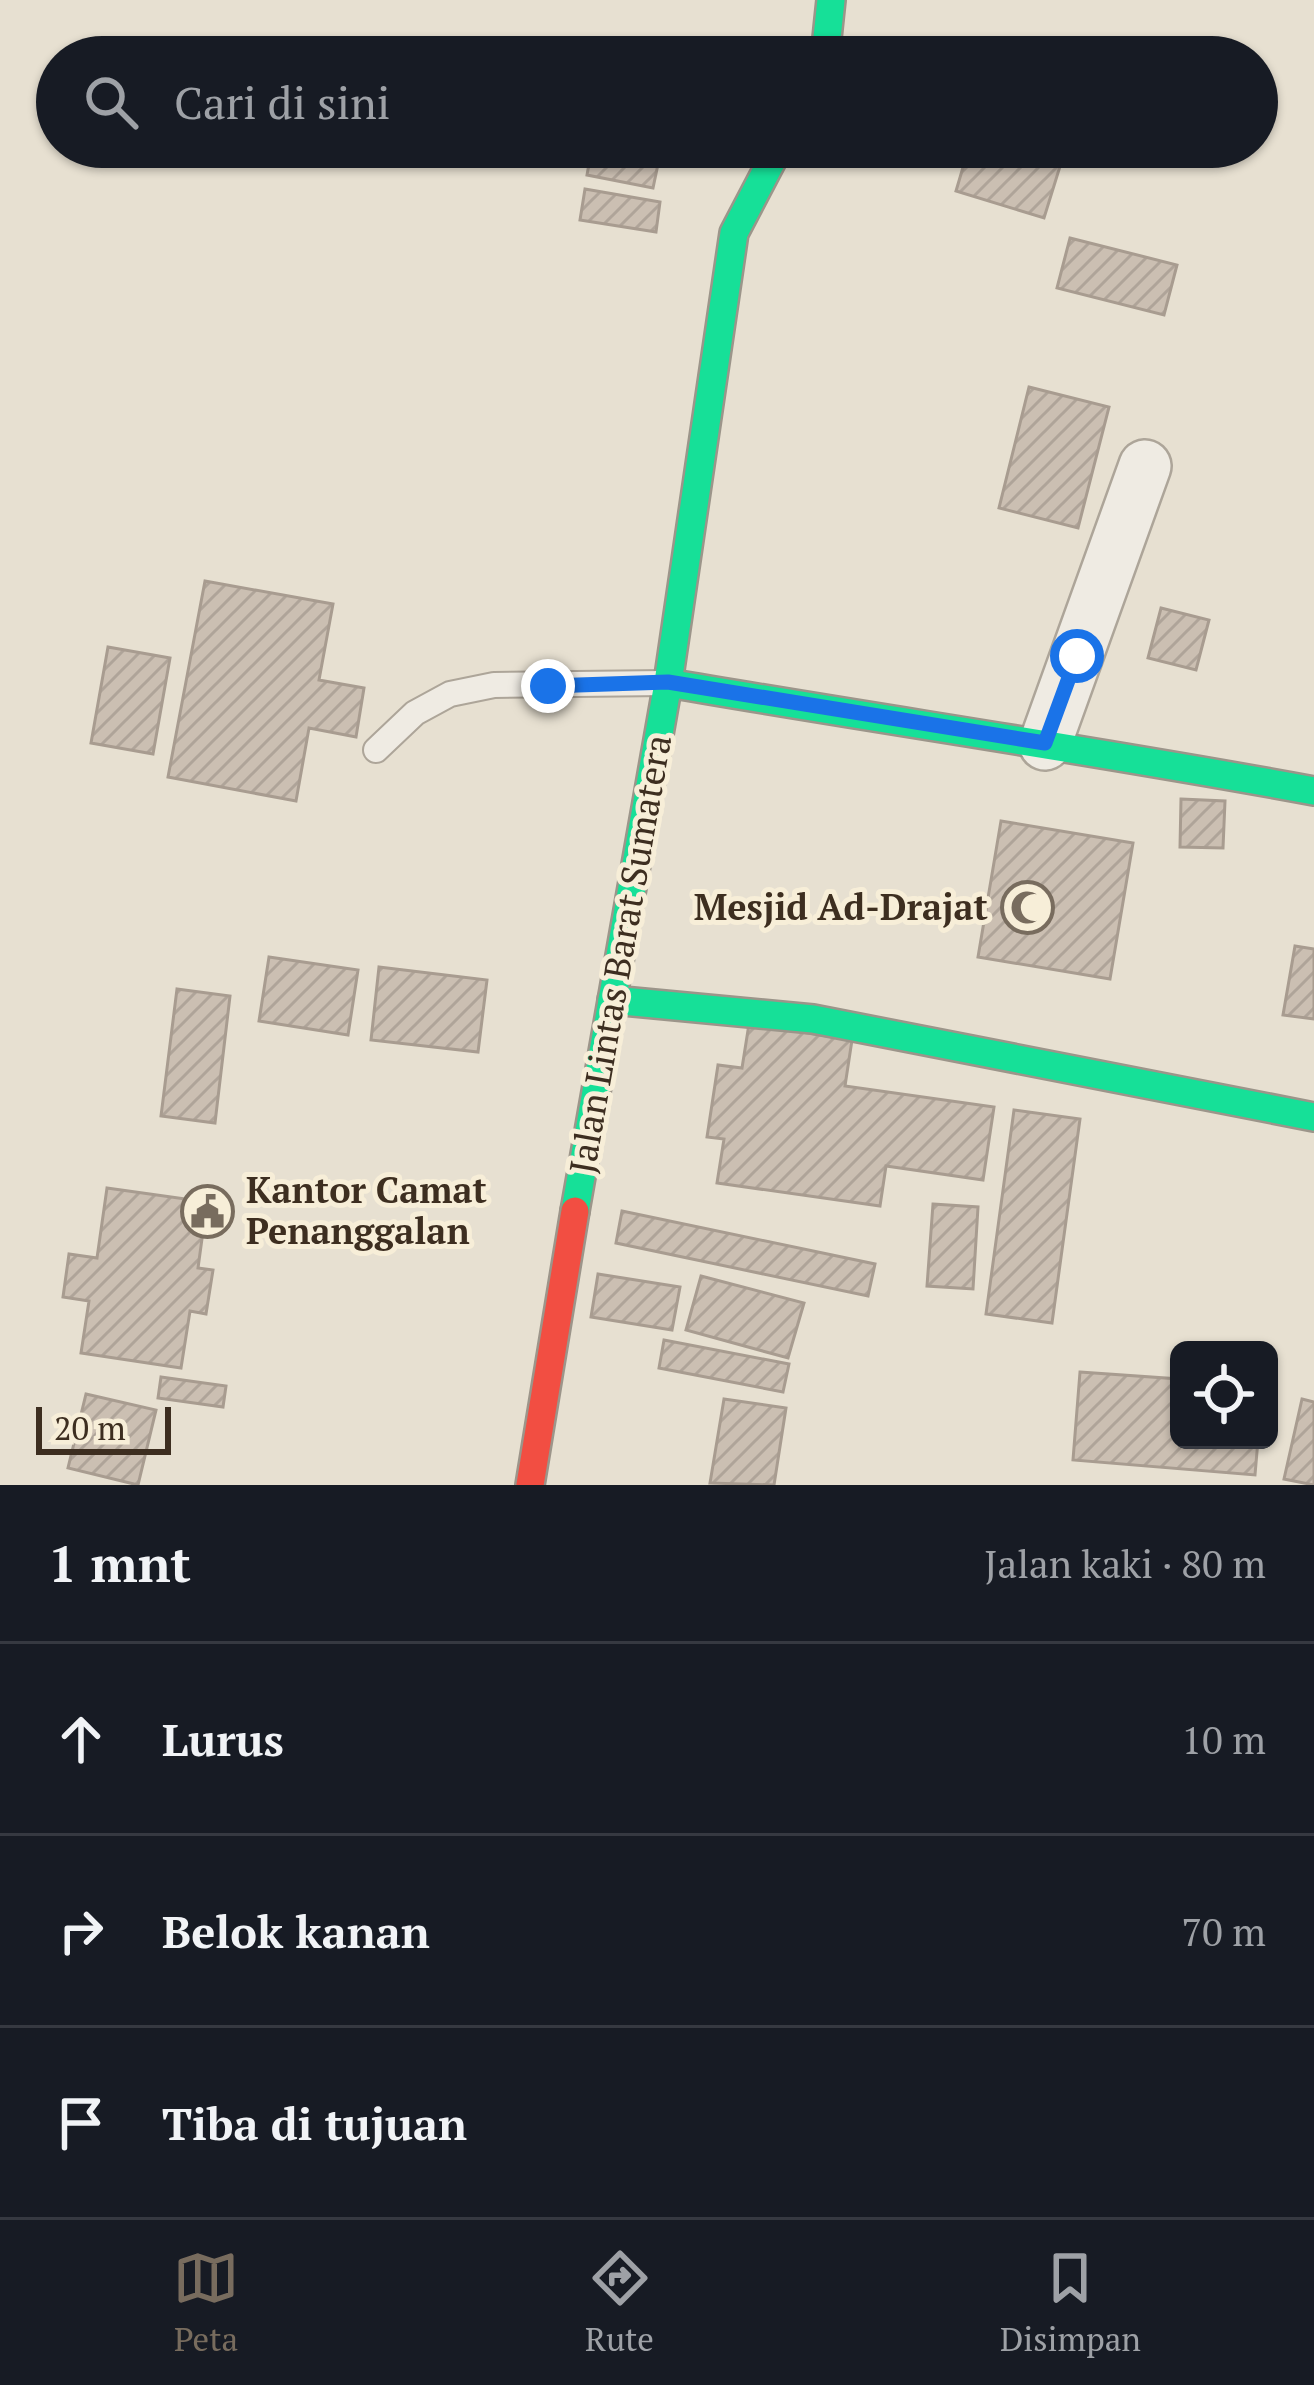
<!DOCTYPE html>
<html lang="id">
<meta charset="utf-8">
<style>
body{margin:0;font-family:"PT Serif",serif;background:#242831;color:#f1f3f6}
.controls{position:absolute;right:36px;bottom:36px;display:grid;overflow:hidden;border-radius:18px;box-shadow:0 3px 9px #0004}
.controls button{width:108px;height:108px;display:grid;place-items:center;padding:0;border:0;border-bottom:3px solid #363941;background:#171b24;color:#f1f3f6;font:60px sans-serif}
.scale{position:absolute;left:36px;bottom:30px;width:135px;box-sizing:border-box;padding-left:12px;border:6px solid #3d2e20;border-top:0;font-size:33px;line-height:42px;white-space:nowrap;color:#3d2e20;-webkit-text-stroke:9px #f7eed8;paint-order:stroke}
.stop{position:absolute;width:36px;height:36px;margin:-27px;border:9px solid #1a73e8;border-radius:50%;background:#fff}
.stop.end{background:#1a73e8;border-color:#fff;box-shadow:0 3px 12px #0008}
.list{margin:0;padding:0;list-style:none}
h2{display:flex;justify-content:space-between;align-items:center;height:156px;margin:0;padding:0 48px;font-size:51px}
h2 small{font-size:39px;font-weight:400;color:#9ea1a6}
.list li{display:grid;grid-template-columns:78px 1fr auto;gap:36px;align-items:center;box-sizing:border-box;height:192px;padding:0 48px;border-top:3px solid #363941}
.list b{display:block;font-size:45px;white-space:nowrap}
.list em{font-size:39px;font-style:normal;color:#9ea1a6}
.icon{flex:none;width:66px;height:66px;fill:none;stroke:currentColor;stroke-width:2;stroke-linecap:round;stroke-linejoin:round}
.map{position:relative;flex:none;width:1314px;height:1485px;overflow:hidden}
.search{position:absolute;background:#171b24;box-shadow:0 3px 9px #0004;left:36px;right:36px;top:36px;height:132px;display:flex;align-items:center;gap:30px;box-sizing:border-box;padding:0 42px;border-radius:66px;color:#9ea1a6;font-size:45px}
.sheet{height:732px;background:#171b24}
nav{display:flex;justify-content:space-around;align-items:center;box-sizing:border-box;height:168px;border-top:3px solid #363941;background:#171b24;font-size:33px;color:#9ea1a6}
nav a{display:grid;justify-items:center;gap:6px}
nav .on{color:#786c5e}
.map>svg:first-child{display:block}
.building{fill:url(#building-hatch);stroke:#a89c90;stroke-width:3}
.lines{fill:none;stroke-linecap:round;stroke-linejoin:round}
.lane-casing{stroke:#ada599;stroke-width:28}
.street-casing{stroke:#ada599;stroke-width:56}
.fast-casing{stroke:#9c958a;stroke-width:32}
.jam-casing{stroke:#9c958a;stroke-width:32}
.lane{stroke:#efebe3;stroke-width:24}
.street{stroke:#efebe3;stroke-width:51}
.fast{stroke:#16e098;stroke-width:27}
.jam{stroke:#f24e42;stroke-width:27}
.route{stroke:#1a73e8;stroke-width:15}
.labels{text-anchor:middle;stroke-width:10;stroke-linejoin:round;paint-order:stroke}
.poi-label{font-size:36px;font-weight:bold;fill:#3d2e20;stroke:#f7eed8;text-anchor:end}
.street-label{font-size:36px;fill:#3d2e20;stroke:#f7eed8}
</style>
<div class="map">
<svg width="1314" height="1485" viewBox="0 0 1314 1485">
<defs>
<pattern id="building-hatch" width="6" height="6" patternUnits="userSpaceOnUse" patternTransform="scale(3)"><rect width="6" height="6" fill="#cbbfb2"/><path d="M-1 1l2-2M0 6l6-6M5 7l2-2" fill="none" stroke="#afa499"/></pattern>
</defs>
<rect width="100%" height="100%" fill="#e7e0d1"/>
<!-- building -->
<g class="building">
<polygon points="592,147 661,150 653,188 587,175"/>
<polygon points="969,147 1066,147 1044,218 956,191"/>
<polygon points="585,189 660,202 656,232 580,220"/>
<polygon points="1070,238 1177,265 1164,315 1057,288"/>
<polygon points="1029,387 1109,407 1078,528 999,508"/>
<polygon points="205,581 333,604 319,680 364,688 356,737 309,728 296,801 168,777"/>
<polygon points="1161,608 1209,620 1196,670 1148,658"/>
<polygon points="108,647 170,658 153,754 91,743"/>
<polygon points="1181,799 1225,801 1223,848 1180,847"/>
<polygon points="1001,821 1133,843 1110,979 978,957"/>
<polygon points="1295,946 1314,949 1314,1019 1283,1015"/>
<polygon points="269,957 358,970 348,1035 259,1021"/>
<polygon points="379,967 487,980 478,1052 371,1040"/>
<polygon points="177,989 230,996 215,1123 161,1116"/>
<polygon points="749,1024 852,1040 845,1086 994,1107 983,1180 886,1166 880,1206 717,1183 724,1139 707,1137 718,1065 742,1068"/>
<polygon points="1014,1110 1080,1119 1052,1323 986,1314"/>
<polygon points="107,1188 207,1202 198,1268 213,1270 206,1314 190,1311 181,1368 81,1353 89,1301 63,1297 69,1254 97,1258"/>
<polygon points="933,1204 978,1207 973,1289 927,1286"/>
<polygon points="622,1211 875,1264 868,1296 616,1243"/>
<polygon points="598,1274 680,1287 672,1330 591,1317"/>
<polygon points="701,1276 804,1303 788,1358 686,1330"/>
<polygon points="664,1340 789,1364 783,1392 659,1368"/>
<polygon points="1080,1372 1179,1379 1179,1440 1258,1440 1255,1475 1073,1460"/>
<polygon points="161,1377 226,1386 223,1407 158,1398"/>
<polygon points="86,1394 156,1410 138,1485 68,1468"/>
<polygon points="724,1399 786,1408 774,1485 710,1483"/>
<polygon points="1302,1399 1314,1402 1314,1485 1284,1479"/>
</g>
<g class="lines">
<defs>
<polyline id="lane" points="376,750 415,713 450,694 494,685 665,683"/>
<polyline id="street" points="1045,744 1145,466"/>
<g id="fast">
<polyline points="825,57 831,0"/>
<path d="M 668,683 C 883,720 1099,751 1314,791"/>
<polyline points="612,1000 813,1019 1314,1117"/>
<polyline points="575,1211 668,683 734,233 779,147"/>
</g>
<polyline id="jam" points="530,1485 575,1211"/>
</defs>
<!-- lane casing -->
<use href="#lane" class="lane-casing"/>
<!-- street casing -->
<use href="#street" class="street-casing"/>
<!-- fast casing -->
<use href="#fast" class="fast-casing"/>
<!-- jam casing -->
<use href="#jam" class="jam-casing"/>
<!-- lane -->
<use href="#lane" class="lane"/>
<!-- street -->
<use href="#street" class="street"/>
<!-- fast -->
<use href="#fast" class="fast"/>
<!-- jam -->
<use href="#jam" class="jam"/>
</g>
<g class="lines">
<!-- route -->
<polyline class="route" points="548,686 668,682 1045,743 1077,656"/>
</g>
<!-- icons -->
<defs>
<symbol id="mosque-ring" viewBox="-11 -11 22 22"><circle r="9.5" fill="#f7eed8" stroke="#786c5e" stroke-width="1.5"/><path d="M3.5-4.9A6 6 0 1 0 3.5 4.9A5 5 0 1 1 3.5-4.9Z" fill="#786c5e"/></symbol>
<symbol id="civic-ring" viewBox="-11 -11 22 22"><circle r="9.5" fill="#f7eed8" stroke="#786c5e" stroke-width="1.5"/><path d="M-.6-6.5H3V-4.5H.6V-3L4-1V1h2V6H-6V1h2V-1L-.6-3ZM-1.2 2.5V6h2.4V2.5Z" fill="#786c5e"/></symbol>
</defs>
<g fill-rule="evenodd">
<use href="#mosque-ring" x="998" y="878" width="59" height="59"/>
<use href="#civic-ring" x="178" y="1182" width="59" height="59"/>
</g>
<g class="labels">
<!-- poi labels -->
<g class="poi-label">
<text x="988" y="920">Mesjid Ad-Drajat</text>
<text x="246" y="1203" text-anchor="start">Kantor Camat<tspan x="246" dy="41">Penanggalan</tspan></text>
</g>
<!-- street labels -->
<g class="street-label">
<text transform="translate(620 954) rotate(-80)" y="13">Jalan Lintas Barat Sumatera</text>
</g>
</g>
</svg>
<div class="controls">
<button><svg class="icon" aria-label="locate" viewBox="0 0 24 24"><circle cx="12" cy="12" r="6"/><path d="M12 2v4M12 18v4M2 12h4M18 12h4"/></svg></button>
</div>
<div class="scale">20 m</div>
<div class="stop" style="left:1077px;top:656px"></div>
<div class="stop end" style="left:548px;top:686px"></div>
<div class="search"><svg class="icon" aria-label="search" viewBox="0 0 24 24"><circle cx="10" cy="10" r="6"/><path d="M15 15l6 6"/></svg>Cari di sini</div>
</div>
<section class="sheet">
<h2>1 mnt<small>Jalan kaki · 80 m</small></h2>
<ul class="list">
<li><svg class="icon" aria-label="ahead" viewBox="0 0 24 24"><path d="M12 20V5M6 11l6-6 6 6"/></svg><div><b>Lurus</b></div><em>10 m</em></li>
<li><svg class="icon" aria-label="right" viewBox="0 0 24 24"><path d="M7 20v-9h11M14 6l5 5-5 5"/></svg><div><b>Belok kanan</b></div><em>70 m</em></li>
<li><svg class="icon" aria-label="arrive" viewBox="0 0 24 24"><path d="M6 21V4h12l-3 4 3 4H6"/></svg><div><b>Tiba di tujuan</b></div></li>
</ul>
</section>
<nav>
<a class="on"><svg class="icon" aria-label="map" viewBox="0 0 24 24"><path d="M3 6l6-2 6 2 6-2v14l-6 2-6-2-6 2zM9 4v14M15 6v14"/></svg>Peta</a>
<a><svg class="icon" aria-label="directions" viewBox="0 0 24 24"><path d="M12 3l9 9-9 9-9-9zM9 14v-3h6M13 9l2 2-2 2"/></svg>Rute</a>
<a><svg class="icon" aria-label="saved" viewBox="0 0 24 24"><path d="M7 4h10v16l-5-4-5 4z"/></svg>Disimpan</a>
</nav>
